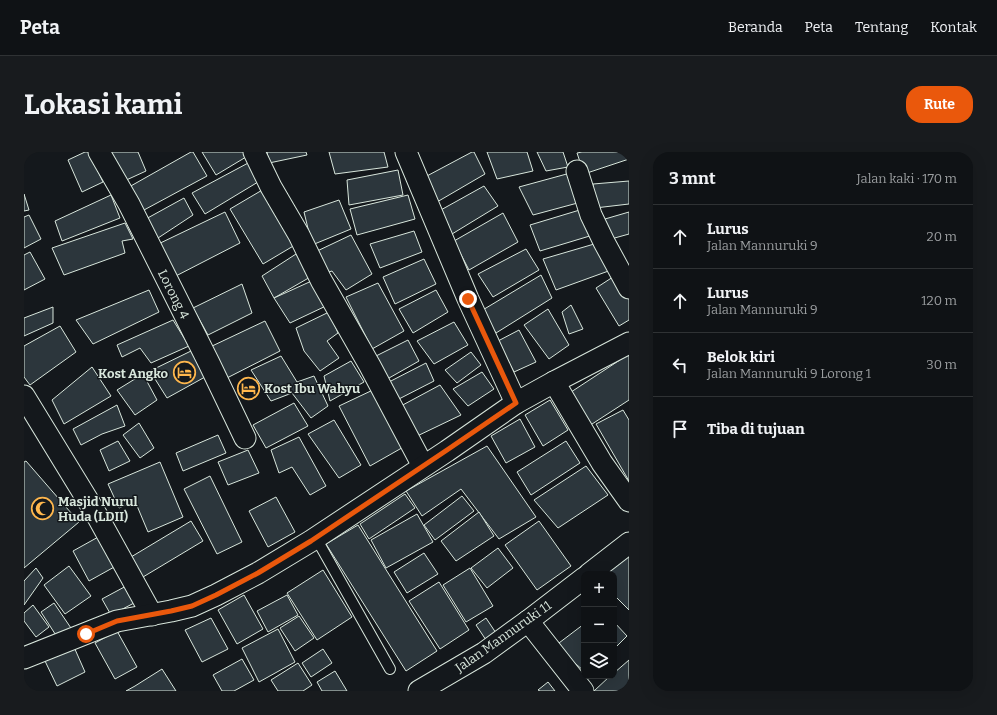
<!DOCTYPE html>
<html lang="id">
<meta charset="utf-8">
<style>
body{margin:0;font-family:Bitter,serif;background:#181b1e;color:#f1f3f6}
.controls{position:absolute;right:12px;bottom:12px;display:grid;overflow:hidden;border-radius:8px;box-shadow:0 4px 16px #0002}
.controls button{width:36px;height:36px;display:grid;place-items:center;padding:0;border:0;border-bottom:1px solid #2f3234;background:#0f1215;color:#f1f3f6;font:20px sans-serif}
.stop{position:absolute;width:12px;height:12px;margin:-9px;border:3px solid #ea580c;border-radius:50%;background:#fff}
.stop.end{background:#ea580c;border-color:#fff;box-shadow:0 1px 4px #0008}
.list{margin:0;padding:0;list-style:none}
h2{display:flex;justify-content:space-between;align-items:center;height:52px;margin:0;padding:0 16px;font-size:17px}
h2 small{font-size:13px;font-weight:400;color:#9b9ea0}
.list li{display:grid;grid-template-columns:26px 1fr auto;gap:12px;align-items:center;box-sizing:border-box;height:64px;padding:0 16px;border-top:1px solid #2f3234}
.list b{display:block;font-size:15px;white-space:nowrap}
.list p{margin:0;font-size:13px;white-space:nowrap;color:#9b9ea0}
.list em{font-size:13px;font-style:normal;color:#9b9ea0}
.icon{flex:none;width:22px;height:22px;fill:none;stroke:currentColor;stroke-width:2;stroke-linecap:round;stroke-linejoin:round}
.map{position:relative;flex:none;width:605px;height:539px;overflow:hidden;border-radius:16px}
header{display:flex;align-items:center;gap:24px;box-sizing:border-box;height:56px;padding:0 20px;background:#0f1215;border-bottom:1px solid #2f3234}
header strong{font-size:19px}
nav{display:flex;gap:22px;margin-inline-start:auto;font-size:14px}
.intro{display:flex;align-items:center;justify-content:space-between;box-sizing:border-box;height:96px;padding:0 24px}
h1{margin:0;font-size:28px}
.button{padding:10px 18px;border-radius:16px;background:#ea580c;color:#fff;font-size:14px;font-weight:700}
main{display:flex;gap:24px;padding:0 24px}
aside{flex:1;background:#0f1215;border-radius:16px;box-shadow:0 4px 16px #0002}
.map>svg:first-child{display:block}
.building{fill:#2c363c;stroke:#d8e6dc}
.lines{fill:none;stroke-linecap:round;stroke-linejoin:round}
.lane-casing{stroke:#d8e6dc;stroke-width:12}
.street-casing{stroke:#d8e6dc;stroke-width:23}
.lane{stroke:#14181c;stroke-width:10}
.street{stroke:#14181c;stroke-width:21}
.route{stroke:#ea580c;stroke-width:5}
.labels{text-anchor:middle;stroke-width:3;stroke-linejoin:round;paint-order:stroke}
.street-label{font-size:13px;fill:#d8e6dc;stroke:#14181c}
.poi-label{font-size:13px;font-weight:bold;fill:#d8e6dc;stroke:#14181c;text-anchor:start}
</style>
<header>
<strong>Peta</strong>
<nav><a>Beranda</a><a>Peta</a><a>Tentang</a><a>Kontak</a></nav>
</header>
<div class="intro"><h1>Lokasi kami</h1><a class="button">Rute</a></div>
<main>
<div class="map">
<svg width="605" height="539" viewBox="0 0 605 539">
<rect width="100%" height="100%" fill="#14181c"/>
<!-- building -->
<g class="building">
<polygon points="61,0 65,0 79,30 58,40 44,8"/>
<polygon points="87,0 114,0 122,19 98,30 85,1"/>
<polygon points="167,0 169,0 183,24 120,58 105,35"/>
<polygon points="178,0 226,0 227,2 192,23"/>
<polygon points="243,0 282,0 283,3 245,11"/>
<polygon points="305,0 360,0 364,15 311,22"/>
<polygon points="448,0 450,0 461,22 413,50 401,25"/>
<polygon points="463,0 503,0 509,19 473,27"/>
<polygon points="513,0 539,0 544,15 522,19"/>
<polygon points="558,0 605,0 605,7 560,22 553,1"/>
<polygon points="226,10 234,30 181,62 168,41"/>
<polygon points="374,18 379,43 325,53 323,28"/>
<polygon points="550,20 561,49 509,63 495,35"/>
<polygon points="605,29 605,52 571,56 569,32"/>
<polygon points="460,34 474,54 428,82 415,59"/>
<polygon points="240,37 271,93 239,112 206,57"/>
<polygon points="0,42 5,58 0,59"/>
<polygon points="87,43 96,66 38,89 31,69"/>
<polygon points="384,43 391,67 333,83 326,57"/>
<polygon points="160,46 169,63 131,88 120,68"/>
<polygon points="315,48 327,77 288,93 280,60"/>
<polygon points="559,57 569,83 516,99 506,73"/>
<polygon points="201,60 216,91 146,127 128,95"/>
<polygon points="605,60 605,82 587,87 581,67"/>
<polygon points="479,61 494,90 445,118 430,89"/>
<polygon points="5,63 17,87 0,96 0,65"/>
<polygon points="101,71 109,87 98,89 101,101 40,123 28,96"/>
<polygon points="390,79 398,100 356,116 346,92"/>
<polygon points="327,83 348,122 322,138 308,119 295,123 289,101"/>
<polygon points="577,90 590,117 532,138 519,107"/>
<polygon points="502,97 515,118 469,145 454,122"/>
<polygon points="6,100 21,127 0,138 0,103"/>
<polygon points="272,102 288,124 250,146 238,124"/>
<polygon points="400,107 412,132 371,152 359,125"/>
<polygon points="517,123 528,146 472,181 457,159"/>
<polygon points="592,123 605,147 605,168 595,174 572,136"/>
<polygon points="292,127 304,153 266,171 250,146"/>
<polygon points="354,131 380,179 348,197 322,145"/>
<polygon points="218,132 228,161 184,183 169,156"/>
<polygon points="125,138 135,160 69,192 52,168"/>
<polygon points="412,138 424,160 389,181 375,157"/>
<polygon points="547,153 559,177 545,182 538,160"/>
<polygon points="29,155 29,171 0,184 0,166"/>
<polygon points="524,157 545,193 525,207 500,173"/>
<polygon points="305,160 314,181 303,189 315,206 296,219 280,199 272,176"/>
<polygon points="149,168 165,194 127,211 116,196 98,205 93,193"/>
<polygon points="241,169 256,199 199,228 186,195"/>
<polygon points="430,170 444,193 410,212 393,189"/>
<polygon points="36,174 52,200 6,233 0,225 0,194"/>
<polygon points="495,178 512,210 490,220 474,189"/>
<polygon points="384,188 395,209 358,230 346,207"/>
<polygon points="167,199 181,225 143,246 126,219"/>
<polygon points="447,200 457,213 433,231 421,218"/>
<polygon points="605,202 605,248 565,274 544,242"/>
<polygon points="257,204 273,230 290,224 304,254 287,266 268,241 247,249 227,218"/>
<polygon points="327,209 340,230 306,249 300,224"/>
<polygon points="402,211 410,229 371,249 363,231"/>
<polygon points="68,215 87,244 40,272 28,248"/>
<polygon points="458,220 470,237 444,254 429,237"/>
<polygon points="119,222 133,248 111,263 93,238"/>
<polygon points="416,233 437,263 389,286 375,255"/>
<polygon points="351,237 383,293 346,314 315,254"/>
<polygon points="526,248 544,278 519,294 501,263"/>
<polygon points="270,251 284,274 242,296 229,273"/>
<polygon points="93,253 101,274 78,282 57,293 49,277"/>
<polygon points="599,258 605,268 605,329 572,272"/>
<polygon points="496,267 511,295 482,311 467,284"/>
<polygon points="310,268 337,313 315,326 284,282"/>
<polygon points="115,271 130,296 116,306 99,283"/>
<polygon points="194,283 202,301 159,319 152,301"/>
<polygon points="275,285 302,334 286,343 268,315 255,321 247,298"/>
<polygon points="94,289 106,309 85,319 76,298"/>
<polygon points="542,289 556,311 507,343 493,320"/>
<polygon points="463,294 512,365 475,387 437,337 398,364 382,339"/>
<polygon points="224,298 235,321 204,333 194,310"/>
<polygon points="2,309 55,370 0,416 0,310"/>
<polygon points="136,310 159,365 124,380 111,349 95,356 84,332"/>
<polygon points="562,314 584,343 534,376 510,348"/>
<polygon points="186,324 218,390 193,402 160,337"/>
<polygon points="381,342 391,356 345,387 336,372"/>
<polygon points="438,344 450,359 411,388 400,373"/>
<polygon points="252,345 271,380 244,395 225,359"/>
<polygon points="455,360 470,384 432,409 417,389"/>
<polygon points="393,362 409,390 362,416 347,388"/>
<polygon points="167,369 179,389 114,428 102,408"/>
<polygon points="515,369 547,414 513,438 481,393"/>
<polygon points="334,373 413,499 382,519 302,392"/>
<polygon points="76,384 92,414 65,429 49,399"/>
<polygon points="474,396 489,416 463,436 447,416"/>
<polygon points="605,400 605,458 590,443 590,422 574,422"/>
<polygon points="400,401 414,422 383,441 370,420"/>
<polygon points="45,414 67,444 41,462 20,433"/>
<polygon points="12,416 19,426 0,453 0,429"/>
<polygon points="446,416 469,454 442,470 419,433"/>
<polygon points="299,418 328,465 293,488 263,441"/>
<polygon points="415,430 445,478 416,497 385,449"/>
<polygon points="104,433 112,450 87,463 78,447"/>
<polygon points="220,443 239,477 213,492 194,458"/>
<polygon points="263,443 274,463 244,480 233,459"/>
<polygon points="30,451 49,479 35,488 17,460"/>
<polygon points="9,453 25,475 12,485 0,469 0,461"/>
<polygon points="275,464 290,486 271,499 256,476"/>
<polygon points="187,466 204,497 178,510 161,478"/>
<polygon points="462,466 474,484 464,491 452,473"/>
<polygon points="590,470 603,484 590,497"/>
<polygon points="560,472 560,519 531,494"/>
<polygon points="254,477 271,510 235,530 218,496"/>
<polygon points="93,479 113,515 91,527 71,491"/>
<polygon points="50,495 61,520 33,534 21,509"/>
<polygon points="299,497 308,511 287,525 278,511"/>
<polygon points="218,507 230,528 210,539 198,539 189,523"/>
<polygon points="605,508 605,539 570,539 586,524 590,524 590,521"/>
<polygon points="274,511 288,533 279,539 254,539 247,528"/>
<polygon points="138,517 152,539 102,539 111,534"/>
<polygon points="311,519 323,539 298,539 293,530"/>
<polygon points="524,530 531,539 516,539 514,538"/>
</g>
<g class="lines">
<defs>
<polyline id="lane" points="292,386 366,517"/>
<g id="street">
<polyline points="75,0 105,52 185,211 221,286"/>
<polyline points="230,0 247,35 275,83 297,128 346,214 399,314"/>
<polyline points="382,0 444,147 492,251"/>
<polyline points="553,19 567,63 580,90 605,136"/>
<polyline points="530,230 578,311 605,349"/>
<polyline points="0,244 71,360 128,463"/>
<polyline points="565,422 605,391"/>
<polyline points="504,469 559,539"/>
<polyline points="0,506 93,469 147,459 168,454 192,443 234,421 287,389 423,299 492,251 530,230 605,191"/>
<polyline points="395,539 460,501 504,469 560,426"/>
</g>
</defs>
<!-- lane casing -->
<use href="#lane" class="lane-casing"/>
<!-- street casing -->
<use href="#street" class="street-casing"/>
<!-- lane -->
<use href="#lane" class="lane"/>
<!-- street -->
<use href="#street" class="street"/>
</g>
<g class="lines">
<!-- route -->
<polyline class="route" points="62,482 93,469 147,459 168,454 192,443 234,421 287,389 423,298 492,251 444,147"/>
</g>
<!-- icons -->
<defs>
<symbol id="hotel-ring" viewBox="-11 -11 22 22"><circle r="9.5" fill="#14181c" stroke="#ffb74d" stroke-width="1.5"/><path d="M-6-4.5h1.5V1H6V5H4.5V3h-9V5H-6ZM-4 0a1.8 1.8 0 1 1 3.6 0ZM.5 0V-2.5h3Q6-2.5 6 0Z" fill="#ffb74d"/></symbol>
<symbol id="mosque-ring" viewBox="-11 -11 22 22"><circle r="9.5" fill="#14181c" stroke="#ffb74d" stroke-width="1.5"/><path d="M3.5-4.9A6 6 0 1 0 3.5 4.9A5 5 0 1 1 3.5-4.9Z" fill="#ffb74d"/></symbol>
</defs>
<g fill-rule="evenodd">
<use href="#hotel-ring" x="148" y="208" width="25" height="25"/>
<use href="#hotel-ring" x="212" y="224" width="25" height="25"/>
<use href="#mosque-ring" x="6" y="344" width="25" height="25"/>
</g>
<g class="labels">
<!-- street labels -->
<g class="street-label">
<text transform="translate(150 142) rotate(63)" y="5">Lorong 4</text>
<text transform="translate(479 484) rotate(-35)" y="5">Jalan Mannuruki 11</text>
</g>
<!-- poi labels -->
<g class="poi-label">
<text x="144" y="226" text-anchor="end">Kost Angko</text>
<text x="240" y="241">Kost Ibu Wahyu</text>
<text x="34" y="354">Masjid Nurul<tspan x="34" dy="15">Huda (LDII)</tspan></text>
</g>
</g>
</svg>
<div class="controls">
<button>+</button>
<button>−</button>
<button><svg class="icon" aria-label="layers" viewBox="0 0 24 24"><path d="M12 4l9 5-9 5-9-5zM3 14l9 5 9-5"/></svg></button>
</div>
<div class="stop" style="left:62px;top:482px"></div>
<div class="stop end" style="left:444px;top:147px"></div>
</div>
<aside>
<h2>3 mnt<small>Jalan kaki · 170 m</small></h2>
<ul class="list">
<li><svg class="icon" aria-label="ahead" viewBox="0 0 24 24"><path d="M12 20V5M6 11l6-6 6 6"/></svg><div><b>Lurus</b><p>Jalan Mannuruki 9</p></div><em>20 m</em></li>
<li><svg class="icon" aria-label="ahead" viewBox="0 0 24 24"><path d="M12 20V5M6 11l6-6 6 6"/></svg><div><b>Lurus</b><p>Jalan Mannuruki 9</p></div><em>120 m</em></li>
<li><svg class="icon" aria-label="left" viewBox="0 0 24 24"><path d="M17 20v-9H6M10 6l-5 5 5 5"/></svg><div><b>Belok kiri</b><p>Jalan Mannuruki 9 Lorong 1</p></div><em>30 m</em></li>
<li><svg class="icon" aria-label="arrive" viewBox="0 0 24 24"><path d="M6 21V4h12l-3 4 3 4H6"/></svg><div><b>Tiba di tujuan</b></div></li>
</ul>
</aside>
</main>
